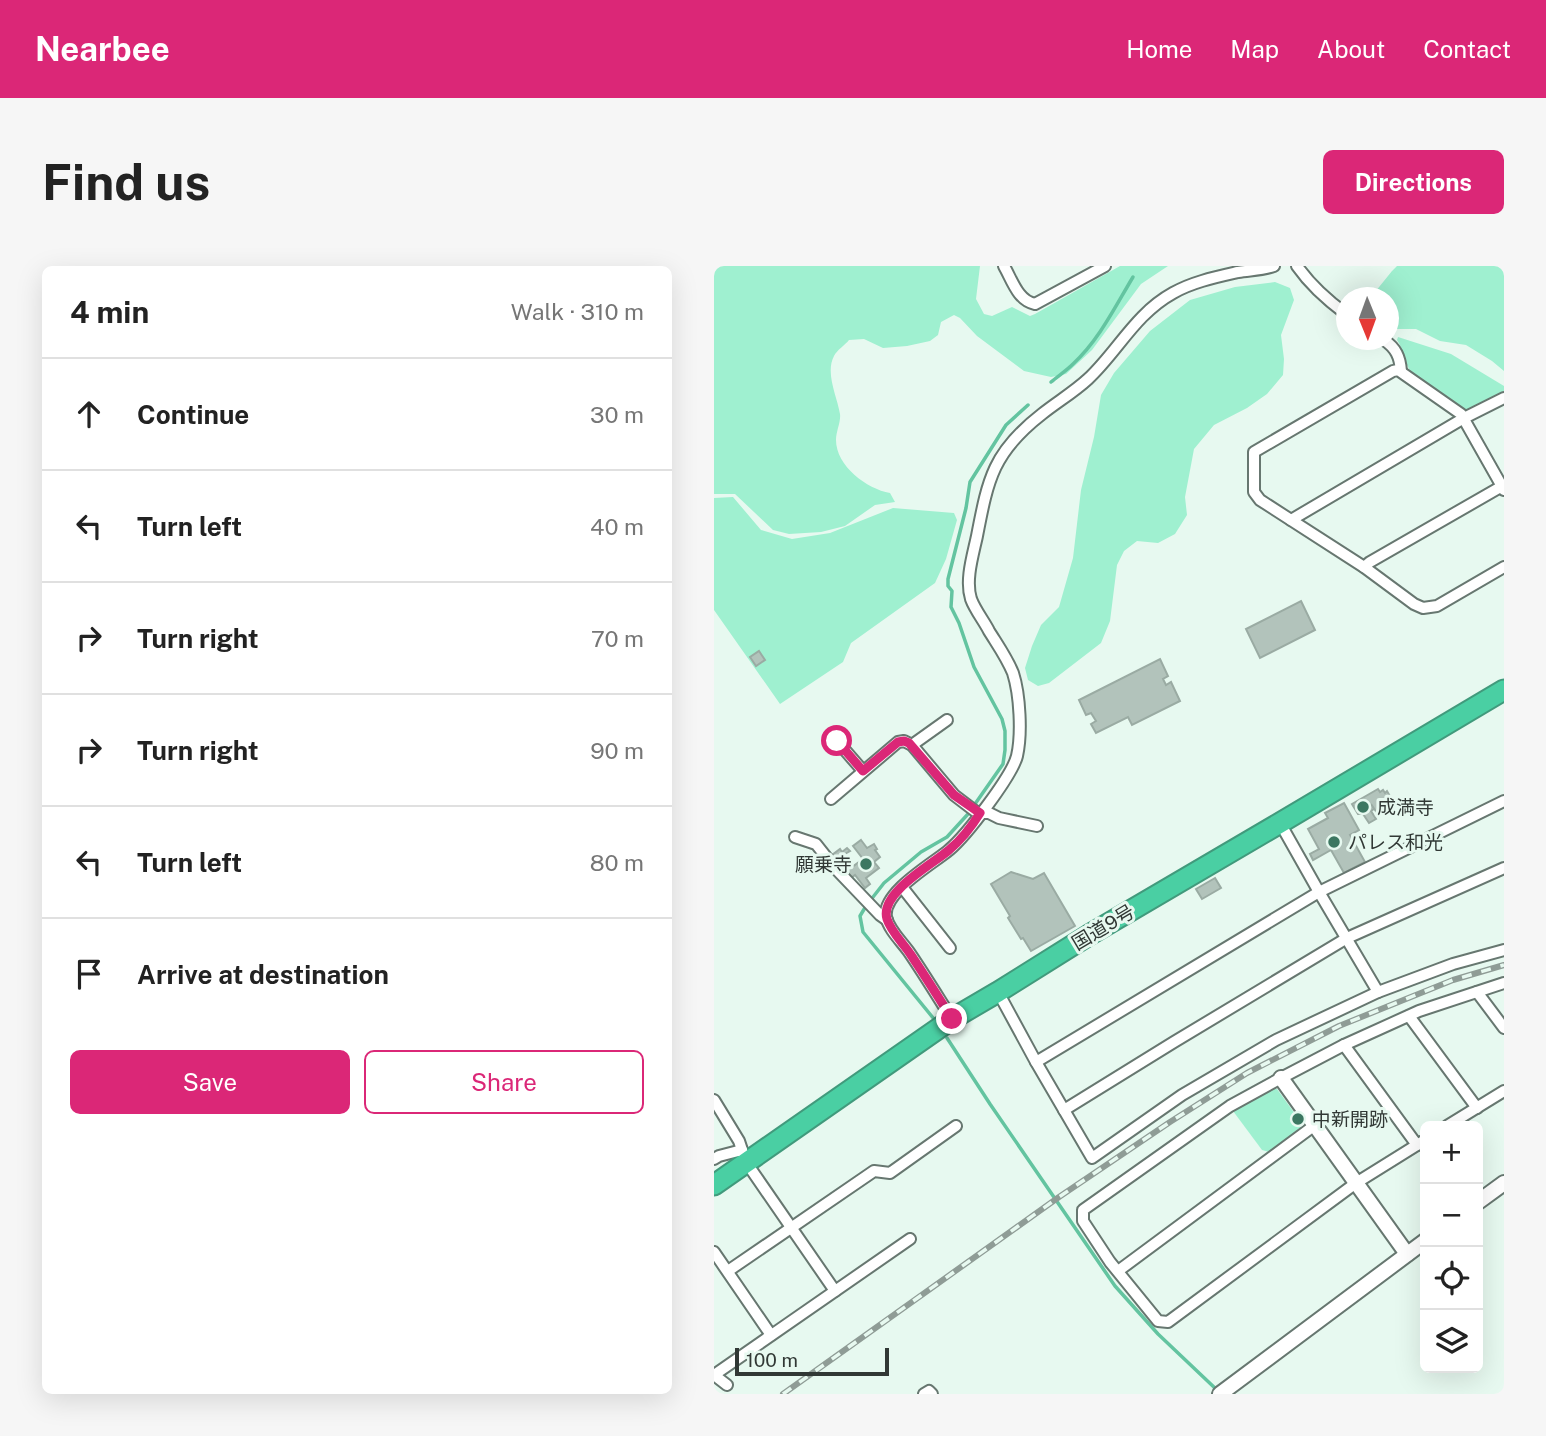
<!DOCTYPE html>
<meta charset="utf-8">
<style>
body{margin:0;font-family:"Public Sans","Noto Sans JP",sans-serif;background:#f6f6f6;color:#222}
.controls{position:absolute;right:21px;bottom:21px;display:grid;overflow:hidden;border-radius:10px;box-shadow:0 7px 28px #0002}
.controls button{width:63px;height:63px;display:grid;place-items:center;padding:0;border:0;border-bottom:2px solid #e0e0e0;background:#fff;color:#222;font:35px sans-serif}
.compass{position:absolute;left:622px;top:21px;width:63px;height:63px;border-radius:50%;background:#fff;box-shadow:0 7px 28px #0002;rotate:179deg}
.scale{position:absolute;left:21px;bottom:18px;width:154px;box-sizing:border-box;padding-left:7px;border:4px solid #313835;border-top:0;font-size:19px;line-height:24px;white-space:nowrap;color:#313835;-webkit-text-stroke:5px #e7f9f0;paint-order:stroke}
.stop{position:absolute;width:21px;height:21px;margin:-16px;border:5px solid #db2777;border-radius:50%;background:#fff}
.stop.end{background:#db2777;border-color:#fff;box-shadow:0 2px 7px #0008}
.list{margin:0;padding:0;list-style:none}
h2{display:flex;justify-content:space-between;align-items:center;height:91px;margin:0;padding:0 28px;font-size:30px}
h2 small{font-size:23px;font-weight:400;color:#767676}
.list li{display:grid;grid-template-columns:46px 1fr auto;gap:21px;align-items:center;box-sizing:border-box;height:112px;padding:0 28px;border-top:2px solid #e0e0e0}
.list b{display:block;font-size:26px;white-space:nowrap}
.list em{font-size:23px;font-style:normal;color:#767676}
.actions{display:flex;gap:14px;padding:21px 28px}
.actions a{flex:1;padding:16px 0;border:2px solid #db2777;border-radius:10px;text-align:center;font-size:24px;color:#db2777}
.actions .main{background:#db2777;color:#fff}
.icon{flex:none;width:38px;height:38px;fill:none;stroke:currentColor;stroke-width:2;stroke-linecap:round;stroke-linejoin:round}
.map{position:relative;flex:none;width:790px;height:1128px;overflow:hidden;border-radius:10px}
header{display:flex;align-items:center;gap:42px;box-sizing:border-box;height:98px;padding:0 35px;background:#db2777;color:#fff}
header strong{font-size:33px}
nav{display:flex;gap:38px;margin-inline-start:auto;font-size:24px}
.intro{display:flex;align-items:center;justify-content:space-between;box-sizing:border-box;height:168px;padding:0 42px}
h1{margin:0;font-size:49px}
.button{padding:18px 32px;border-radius:10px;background:#db2777;color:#fff;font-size:24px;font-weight:700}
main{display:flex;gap:42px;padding:0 42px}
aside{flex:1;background:#fff;border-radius:10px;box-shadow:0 7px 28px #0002}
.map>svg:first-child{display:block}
.green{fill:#9ff0d0}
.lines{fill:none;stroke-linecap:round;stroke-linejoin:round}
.stream{stroke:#63c4a0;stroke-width:3.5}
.building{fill:#b2c3bb;stroke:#9aaba3;stroke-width:2}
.street-casing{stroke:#677770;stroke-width:14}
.secondary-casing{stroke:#677770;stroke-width:18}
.highway-casing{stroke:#419a7c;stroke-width:23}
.street{stroke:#fff;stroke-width:10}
.secondary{stroke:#fff;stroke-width:14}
.highway{stroke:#4acfa3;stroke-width:19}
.rail-casing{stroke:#8f9c96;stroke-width:6}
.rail{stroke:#e7f9f0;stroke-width:3.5;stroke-dasharray:10;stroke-linecap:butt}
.route{stroke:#db2777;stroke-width:9}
.poi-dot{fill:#3c7761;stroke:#e7f9f0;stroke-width:2.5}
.labels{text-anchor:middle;stroke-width:6;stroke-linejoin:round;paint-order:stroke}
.poi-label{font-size:19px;fill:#313835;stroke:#e7f9f0;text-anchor:start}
.street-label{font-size:19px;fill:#313835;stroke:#e7f9f0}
</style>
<header>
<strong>Nearbee</strong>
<nav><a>Home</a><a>Map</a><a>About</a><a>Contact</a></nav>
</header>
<div class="intro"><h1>Find us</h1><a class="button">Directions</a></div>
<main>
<aside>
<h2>4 min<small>Walk · 310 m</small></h2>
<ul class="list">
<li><svg class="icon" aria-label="ahead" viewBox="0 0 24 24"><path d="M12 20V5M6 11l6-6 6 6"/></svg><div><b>Continue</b></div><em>30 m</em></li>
<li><svg class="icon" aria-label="left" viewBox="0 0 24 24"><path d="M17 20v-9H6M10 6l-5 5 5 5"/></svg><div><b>Turn left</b></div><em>40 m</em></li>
<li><svg class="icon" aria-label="right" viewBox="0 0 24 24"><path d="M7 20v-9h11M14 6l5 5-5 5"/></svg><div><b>Turn right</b></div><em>70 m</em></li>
<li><svg class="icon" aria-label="right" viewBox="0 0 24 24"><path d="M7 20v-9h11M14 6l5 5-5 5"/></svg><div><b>Turn right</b></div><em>90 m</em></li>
<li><svg class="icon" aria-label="left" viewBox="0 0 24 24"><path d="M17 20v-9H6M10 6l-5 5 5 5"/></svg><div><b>Turn left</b></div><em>80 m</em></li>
<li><svg class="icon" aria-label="arrive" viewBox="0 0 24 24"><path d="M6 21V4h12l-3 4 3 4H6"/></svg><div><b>Arrive at destination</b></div></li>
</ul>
<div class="actions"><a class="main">Save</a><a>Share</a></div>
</aside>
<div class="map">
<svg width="790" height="1128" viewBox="0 0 790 1128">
<rect width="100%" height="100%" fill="#e7f9f0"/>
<!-- green -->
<g class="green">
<path d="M 0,0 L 266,0 L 262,33 L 270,48 L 278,50 L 298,41 L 316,50 L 321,48 L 406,0 L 454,0 L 427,18 L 378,84 L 352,108 L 337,111 L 310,105 L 263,70 L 246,52 L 240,49 L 227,56 L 224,69 L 216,75 L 193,80 L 169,82 L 150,73 L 135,74 C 131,79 123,84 120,90 C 111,107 123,130 126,148 C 127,156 122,165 122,174 C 122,200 153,223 176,227 L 181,236 L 161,239 L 131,260 L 107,266 L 75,268 L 59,264 L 21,228 L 0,228 Z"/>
<polygon points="683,0 790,0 790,105 778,95 752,79 726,75 702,63 675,63 674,32 657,31 678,5"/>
<polygon points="561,16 576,22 580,34 567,69 570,93 569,109 553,128 533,142 500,159 480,183 471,231 473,249 461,268 444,277 423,275 410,285 403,299 396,355 387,377 335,417 324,420 314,414 311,402 318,380 327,359 345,341 359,292 367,224 380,171 387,129 400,107 436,65 476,34 521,21"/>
<path d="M 684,71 L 737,88 L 790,120 L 790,125 L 754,145 L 751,145 L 697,106 C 690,96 690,84 683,74 Z"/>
<polygon points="19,231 47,264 78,273 116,267 179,242 240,247 243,254 232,293 221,317 137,377 129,396 66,438 0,344 0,232"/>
<polygon points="555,823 563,823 587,856 586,862 555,886 548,884 519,845"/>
</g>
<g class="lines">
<!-- stream -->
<g class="stream">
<path d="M 337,116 C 344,110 352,105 359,98 C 385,74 401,41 419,11"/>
<polyline points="220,753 149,666 146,650 152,640 170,617 207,586 233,571 254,548 289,498 291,484 291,465 288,453 260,401 245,357 237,341 238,325 234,320 234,313 252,242 256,216 292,159 314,139"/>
<polyline points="233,772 276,838 401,1020 444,1068 503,1124"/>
</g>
</g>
<!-- building -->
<g class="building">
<polygon points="587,335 601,364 546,392 532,363"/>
<polygon points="45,385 51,394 42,400 36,391"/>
<polygon points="446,393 454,410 449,413 452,419 457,416 466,435 418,459 414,451 382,467 377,458 382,455 377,447 372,449 365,434"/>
<polygon points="664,523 666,526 669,524 671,527 673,525 680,537 676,539 678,542 665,550 657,538 660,543 657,545 662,553 655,557 649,548 644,548 638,538"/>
<polygon points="630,537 645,564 636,569 651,596 630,607 617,584 599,594 596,588 605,583 594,563 614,552 611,547"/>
<polygon points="147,574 153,582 160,578 163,583 161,584 166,591 160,596 165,602 152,612 156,618 151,622 141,609 136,613 118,589 126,583 128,586 133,582 136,585 129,589 138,601 149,593 139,580"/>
<polygon points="297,606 319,613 330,607 361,660 317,685 309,672 307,673 294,652 296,650 277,618"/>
<polygon points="501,612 507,622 488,633 482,623"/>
</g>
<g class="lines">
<defs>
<g id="street">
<path d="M 290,0 C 298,14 304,35 321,38 L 391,0"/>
<path d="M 583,0 C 597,20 613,34 632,48"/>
<path d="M 670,74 C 682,82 686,91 687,105"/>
<polyline points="790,224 747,148 684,104 679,105 540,186 540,226 546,234 650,301 700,338 709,342 723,340 790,301"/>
<polyline points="577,254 750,152 790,132"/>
<polyline points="650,301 656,296 790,219"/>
<polyline points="123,475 149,505"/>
<polyline points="198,479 233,454"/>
<polyline points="117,533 184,476 190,475 198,479 240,529 261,545 266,547 275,547 285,552 323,560"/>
<polyline points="566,557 605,626 664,726"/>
<polyline points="81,571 102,578 121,602 166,649 173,654"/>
<polyline points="188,621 236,682"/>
<polyline points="284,726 322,796 378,892 468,829 562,774 664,726 739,698 790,684"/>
<polyline points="763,726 790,762"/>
<polyline points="695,750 763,842"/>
<path d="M 238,753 C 224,731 210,708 195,686 C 188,676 175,664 172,651 C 168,626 220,597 235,584 C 252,570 298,510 303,490 C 308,468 306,429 299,407 C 293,392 283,378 275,365 C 270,355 261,344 257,333 C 251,314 259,289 263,270 C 274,213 279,186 328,148 C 343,136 360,126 374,113 C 404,85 421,48 459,27 C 478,16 502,11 524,6 C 536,4 549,4 560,0"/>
<polyline points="630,779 703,879"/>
<polyline points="322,796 605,626 790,535"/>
<polyline points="0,834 25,875 32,896 121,1025"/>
<polyline points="350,844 460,776 633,672 790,602"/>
<polyline points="733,860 790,825"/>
<polyline points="711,874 642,917 454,1056 444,1055 396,996 369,955 369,944 516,840 567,812 630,779 705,745 790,717"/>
<polyline points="0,893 5,890 28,884"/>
<polyline points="0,986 57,1069"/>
<polyline points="14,1005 160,905 176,907 242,860"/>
<polyline points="404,1005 601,859"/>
<polyline points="0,1109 196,973"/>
<polyline points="0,1109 13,1119"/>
<polyline points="210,1128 215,1125 218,1128"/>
</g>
<g id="secondary">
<polyline points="567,812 693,988"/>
<polyline points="764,936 790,917"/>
<polyline points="506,1128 711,975"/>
</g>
<polyline id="highway" points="0,919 238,753 284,726 375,669 566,557 790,424"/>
</defs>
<!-- street casing -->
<use href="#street" class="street-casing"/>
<!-- secondary casing -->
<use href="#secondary" class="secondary-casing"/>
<!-- highway casing -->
<use href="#highway" class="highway-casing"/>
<!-- street -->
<use href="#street" class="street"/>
<!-- secondary -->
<use href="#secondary" class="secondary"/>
<!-- highway -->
<use href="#highway" class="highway"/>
<defs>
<polyline id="rail" points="69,1128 345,931 456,856 533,807 625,760 739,714 790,699"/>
</defs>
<!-- rail casing -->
<use href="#rail" class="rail-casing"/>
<!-- rail -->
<use href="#rail" class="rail"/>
</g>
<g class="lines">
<!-- route -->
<path class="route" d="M 123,475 L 149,505 L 184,476 L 190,475 L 195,477 L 240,529 L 266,547 C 258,560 247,574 235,584 C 219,598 165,627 173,653 C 177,666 190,678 197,689 C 211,710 225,732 238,753"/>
</g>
<!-- markers -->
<g class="poi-dot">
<circle cx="649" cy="541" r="7"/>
<circle cx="620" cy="576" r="7"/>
<circle cx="152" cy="598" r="7"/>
<circle cx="584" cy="853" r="7"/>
</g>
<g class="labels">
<!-- poi labels -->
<g class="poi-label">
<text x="663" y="548">成満寺</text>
<text x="634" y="583">パレス和光</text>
<text x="138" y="605" text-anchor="end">願乗寺</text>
<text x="598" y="860">中新開跡</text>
</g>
<!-- street labels -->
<g class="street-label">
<text transform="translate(389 661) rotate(-31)" y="7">国道9号</text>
</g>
</g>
</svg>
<div class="controls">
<button>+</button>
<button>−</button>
<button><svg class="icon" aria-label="locate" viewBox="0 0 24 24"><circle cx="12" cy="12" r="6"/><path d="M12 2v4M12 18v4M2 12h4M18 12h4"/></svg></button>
<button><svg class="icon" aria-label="layers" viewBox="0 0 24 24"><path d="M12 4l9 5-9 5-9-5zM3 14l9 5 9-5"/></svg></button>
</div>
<svg class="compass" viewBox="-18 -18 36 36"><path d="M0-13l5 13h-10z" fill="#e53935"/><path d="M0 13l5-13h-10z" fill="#767676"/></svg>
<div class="scale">100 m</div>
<div class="stop" style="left:123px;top:475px"></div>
<div class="stop end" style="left:238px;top:753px"></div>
</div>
</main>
